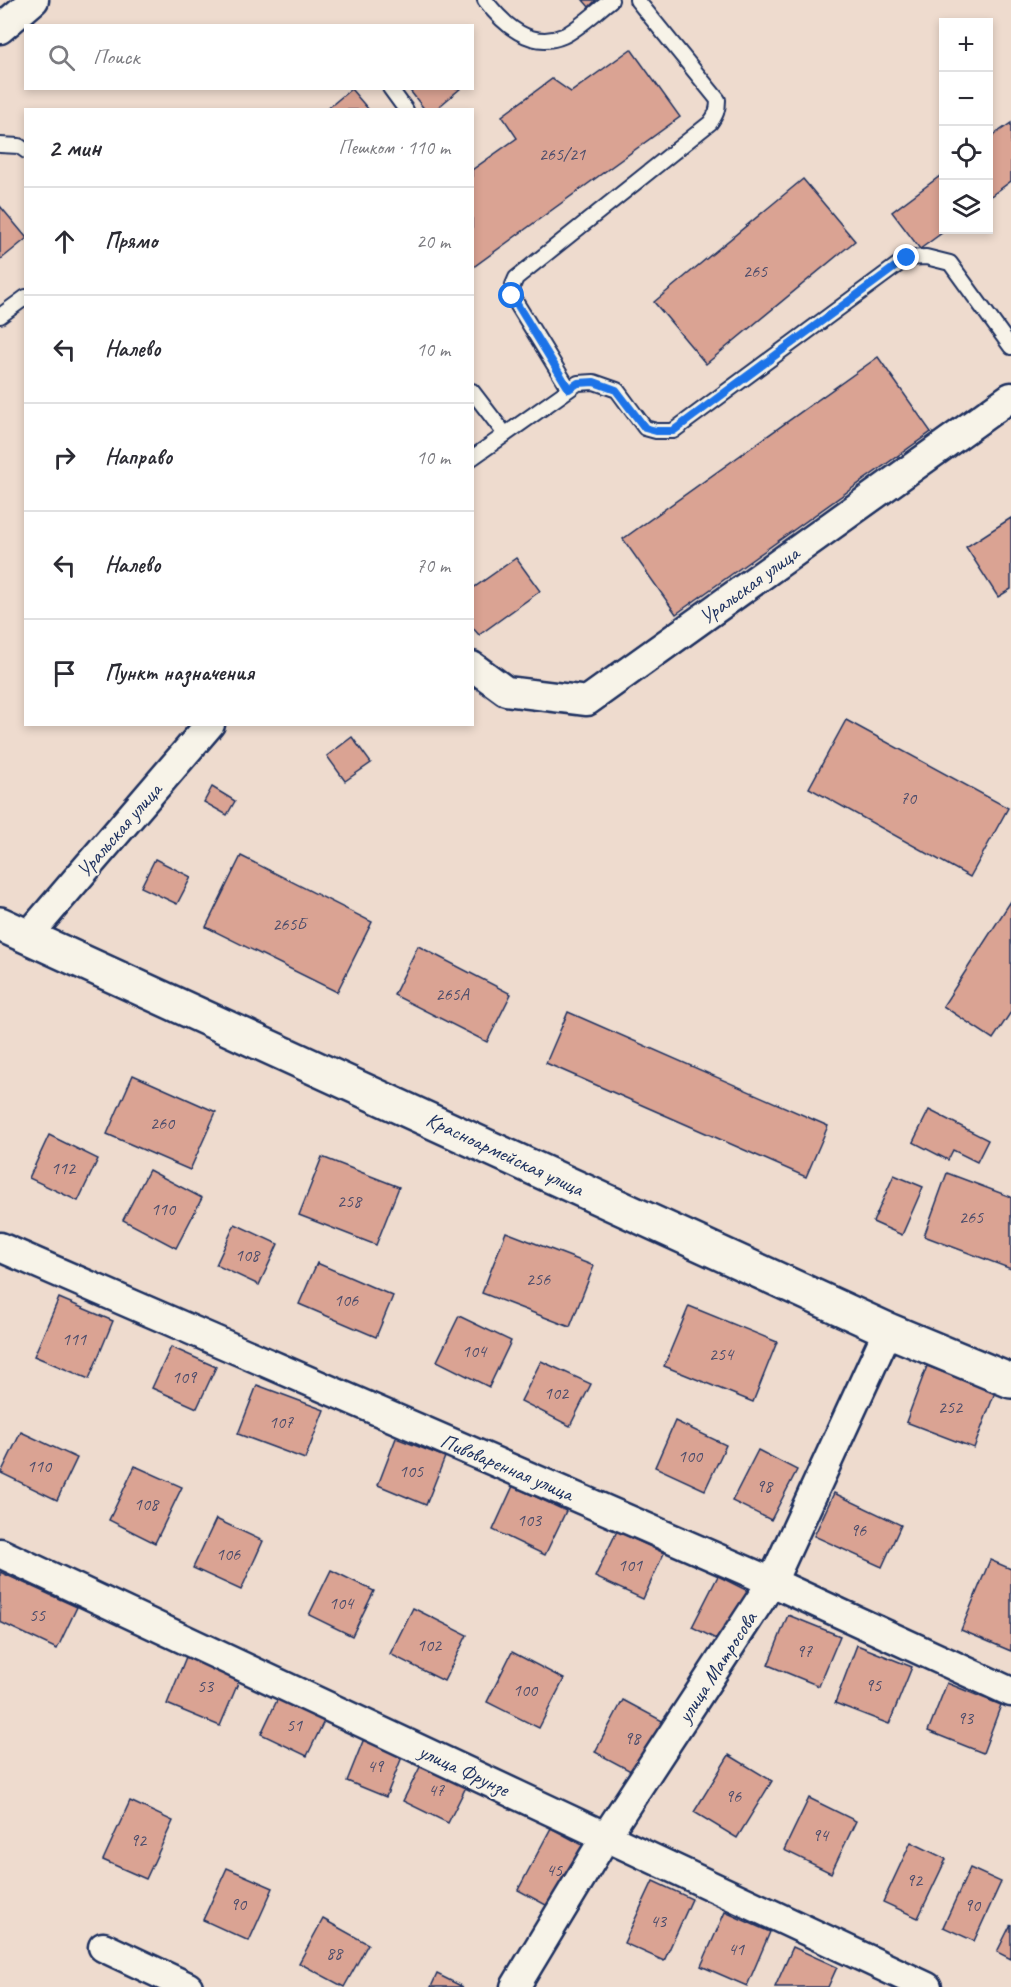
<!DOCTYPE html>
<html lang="ru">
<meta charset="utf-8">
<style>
body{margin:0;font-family:Caveat,sans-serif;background:#f2f2f3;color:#2b2b33}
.controls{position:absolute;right:18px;top:18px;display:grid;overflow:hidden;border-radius:0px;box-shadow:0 3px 9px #0003}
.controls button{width:54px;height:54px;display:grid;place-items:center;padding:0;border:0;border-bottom:2px solid #e1e1e2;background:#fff;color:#2b2b33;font:30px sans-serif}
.stop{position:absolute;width:18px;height:18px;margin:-14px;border:4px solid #1a73e8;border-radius:50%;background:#fff}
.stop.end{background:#1a73e8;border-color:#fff;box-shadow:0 2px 6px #0008}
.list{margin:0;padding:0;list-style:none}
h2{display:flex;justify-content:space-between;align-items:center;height:78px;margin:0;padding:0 24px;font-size:26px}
h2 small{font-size:20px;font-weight:400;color:#7c7c81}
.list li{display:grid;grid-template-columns:39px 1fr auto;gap:18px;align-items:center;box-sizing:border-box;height:108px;padding:0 24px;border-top:2px solid #e1e1e2}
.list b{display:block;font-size:22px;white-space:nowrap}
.list em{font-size:20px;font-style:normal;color:#7c7c81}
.icon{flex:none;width:33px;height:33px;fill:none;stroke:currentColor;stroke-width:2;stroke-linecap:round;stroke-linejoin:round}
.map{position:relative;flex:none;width:1011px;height:1987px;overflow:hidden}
.search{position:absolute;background:#fff;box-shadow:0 3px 9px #0003;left:24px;top:24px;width:450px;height:66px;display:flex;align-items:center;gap:15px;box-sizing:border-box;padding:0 21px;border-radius:0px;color:#7c7c81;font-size:22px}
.panel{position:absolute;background:#fff;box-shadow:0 3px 9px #0003;left:24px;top:108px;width:450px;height:618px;border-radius:0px}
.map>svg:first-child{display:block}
.building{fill:#daa393;stroke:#1b2f5e;stroke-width:1.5}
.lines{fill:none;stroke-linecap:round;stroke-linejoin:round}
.service-casing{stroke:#1b2f5e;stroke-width:18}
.minor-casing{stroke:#1b2f5e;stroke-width:33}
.secondary-casing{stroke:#1b2f5e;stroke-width:38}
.service{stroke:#f7f3e8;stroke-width:14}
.minor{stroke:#f7f3e8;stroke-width:28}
.secondary{stroke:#f7f3e8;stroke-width:33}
.route{stroke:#1a73e8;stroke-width:8}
.labels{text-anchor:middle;stroke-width:4.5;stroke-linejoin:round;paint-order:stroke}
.number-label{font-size:18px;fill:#4b4c6b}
.street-label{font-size:21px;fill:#1b2f5e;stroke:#f7f3e8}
</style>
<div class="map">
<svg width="1011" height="1987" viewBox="0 0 1011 1987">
<rect width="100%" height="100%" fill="#eedbce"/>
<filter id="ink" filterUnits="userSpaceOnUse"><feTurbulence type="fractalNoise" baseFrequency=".0167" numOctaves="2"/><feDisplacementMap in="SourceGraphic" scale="12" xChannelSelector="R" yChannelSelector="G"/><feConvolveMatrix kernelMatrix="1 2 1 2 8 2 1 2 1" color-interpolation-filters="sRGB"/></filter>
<g filter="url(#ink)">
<!-- building -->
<g class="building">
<polygon points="583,0 596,0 589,7"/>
<polygon points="631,49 680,117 472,268 472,170 517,138 502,116 552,79 571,92"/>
<polygon points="408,88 461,88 435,110 425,110"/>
<polygon points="351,89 369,110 326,110"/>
<polygon points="1011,123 1011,181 988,198 988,139"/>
<polygon points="944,173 944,230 946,230 920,249 892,212"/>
<polygon points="803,179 855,241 706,364 654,302"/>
<polygon points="0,206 26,237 26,239 0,260"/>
<polygon points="878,357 931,432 676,614 623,539"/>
<polygon points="1011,518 1011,589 998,597 966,547"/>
<polygon points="516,558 540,591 479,635 472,627 472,589"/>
<polygon points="846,720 1008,808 970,877 809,788"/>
<polygon points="352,737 371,763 345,781 327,756"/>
<polygon points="212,787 235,801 227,815 204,802"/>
<polygon points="241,856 372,922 337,992 206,927"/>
<polygon points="155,859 191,877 177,904 141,887"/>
<polygon points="1011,901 1011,1012 993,1039 943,1006"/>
<polygon points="418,946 511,994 487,1042 394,995"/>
<polygon points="568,1012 828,1126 806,1177 546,1063"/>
<polygon points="133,1075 216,1112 190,1170 107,1134"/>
<polygon points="929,1110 988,1140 977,1162 953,1150 948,1160 913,1142"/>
<polygon points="49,1135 98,1159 78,1201 29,1178"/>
<polygon points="322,1157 399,1187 376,1245 299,1215"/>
<polygon points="149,1170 202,1198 176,1248 123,1220"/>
<polygon points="947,1173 1011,1197 1011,1269 924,1236"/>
<polygon points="894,1175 923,1187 902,1235 873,1222"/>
<polygon points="235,1224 278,1244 259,1285 216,1265"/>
<polygon points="506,1232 594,1266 570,1327 482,1293"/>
<polygon points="317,1263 393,1296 376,1337 299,1304"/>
<polygon points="59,1298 113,1321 89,1379 34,1356"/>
<polygon points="689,1306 777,1342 753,1402 664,1366"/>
<polygon points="459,1316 511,1341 489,1387 437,1361"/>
<polygon points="171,1347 216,1367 197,1408 152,1388"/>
<polygon points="541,1361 591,1384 570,1426 521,1401"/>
<polygon points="927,1366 995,1392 974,1448 906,1422"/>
<polygon points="257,1385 324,1410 305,1459 238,1434"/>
<polygon points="675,1421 726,1445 705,1490 655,1467"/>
<polygon points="21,1432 77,1458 57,1500 1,1473"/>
<polygon points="396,1438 445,1457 426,1505 378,1485"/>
<polygon points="758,1450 797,1470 771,1520 732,1501"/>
<polygon points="135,1466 182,1487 155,1543 109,1520"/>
<polygon points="513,1486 566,1511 545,1555 493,1530"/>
<polygon points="834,1493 901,1525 882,1567 814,1536"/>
<polygon points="216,1519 263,1541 241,1590 193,1568"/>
<polygon points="617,1531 664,1553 643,1599 595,1577"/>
<polygon points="990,1560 1011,1569 1011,1651 961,1630"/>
<polygon points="331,1570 374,1591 352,1636 309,1615"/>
<polygon points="0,1572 77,1607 57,1649 0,1622"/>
<polygon points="718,1576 750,1592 724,1643 692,1627"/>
<polygon points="413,1608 467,1635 444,1681 390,1654"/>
<polygon points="788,1615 840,1636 819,1686 768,1665"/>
<polygon points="857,1645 912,1667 889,1724 835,1703"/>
<polygon points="190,1647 244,1669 220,1726 167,1704"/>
<polygon points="512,1652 564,1679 539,1728 487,1702"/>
<polygon points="947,1683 1001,1705 983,1753 928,1731"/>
<polygon points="280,1694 326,1717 307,1756 261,1734"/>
<polygon points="623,1700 668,1724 640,1776 595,1752"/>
<polygon points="365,1736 404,1752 386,1797 347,1781"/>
<polygon points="729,1755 772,1781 737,1838 694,1812"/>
<polygon points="425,1757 470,1779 448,1823 403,1801"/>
<polygon points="809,1798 856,1821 831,1873 784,1850"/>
<polygon points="130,1801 173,1821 146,1879 103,1860"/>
<polygon points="551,1828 590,1849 557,1911 518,1890"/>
<polygon points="911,1842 946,1859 918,1918 883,1902"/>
<polygon points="227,1868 273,1888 249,1941 203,1920"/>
<polygon points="970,1868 1001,1882 974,1941 943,1927"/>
<polygon points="653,1881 692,1899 664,1961 624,1943"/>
<polygon points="725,1912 770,1932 747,1986 701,1966"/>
<polygon points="323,1919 368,1944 344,1987 299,1963"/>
<polygon points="1011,1924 1011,1959 997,1952"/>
<polygon points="793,1947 837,1967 828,1987 775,1987"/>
<polygon points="437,1974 463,1987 431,1987"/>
</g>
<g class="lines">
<defs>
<g id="service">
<path d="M 485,0 C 503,24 531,50 563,36 C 577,30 598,10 611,0"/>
<polyline points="390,88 406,110"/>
<polyline points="0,145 19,146 26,151"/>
<polyline points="0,316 26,297"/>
<path d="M 569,389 L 512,296 L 513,285 L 516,278 L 710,123 C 716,115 718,110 718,100 L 637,0"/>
<polyline points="472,391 505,434"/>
<polyline points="472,458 578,383 594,382 617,390 645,428 656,431 673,431 907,258 926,257 950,263 1011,347"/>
</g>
<g id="minor">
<polyline points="0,29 34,0"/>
<polyline points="472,666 506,691 587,701 1011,397"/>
<polyline points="28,936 210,724"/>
<polyline points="0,1247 772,1582 1011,1692"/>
<polyline points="0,1553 927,1987"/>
<polyline points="103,1947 188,1987"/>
<polyline points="515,1987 606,1836 772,1582 888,1330"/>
</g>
<polyline id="secondary" points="0,924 888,1330 1011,1381"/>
</defs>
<!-- service casing -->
<use href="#service" class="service-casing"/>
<!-- minor casing -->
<use href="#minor" class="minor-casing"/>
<!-- secondary casing -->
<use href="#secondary" class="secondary-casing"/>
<!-- service -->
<use href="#service" class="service"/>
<!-- minor -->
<use href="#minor" class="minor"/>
<!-- secondary -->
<use href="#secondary" class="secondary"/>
</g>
</g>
<g class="lines" filter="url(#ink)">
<!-- route -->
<polyline class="route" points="512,296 569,389 578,383 594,382 616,390 645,428 656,431 673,431 907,258"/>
</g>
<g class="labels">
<!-- number labels -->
<g class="number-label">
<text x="562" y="160">265/21</text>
<text x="755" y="277">265</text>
<text x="908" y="804">70</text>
<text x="289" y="930">265Б</text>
<text x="452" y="1000">265А</text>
<text x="162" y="1129">260</text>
<text x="63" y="1174">112</text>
<text x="349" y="1207">258</text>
<text x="163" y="1215">110</text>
<text x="971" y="1223">265</text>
<text x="247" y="1261">108</text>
<text x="538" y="1285">256</text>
<text x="346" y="1306">106</text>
<text x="74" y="1345">111</text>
<text x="474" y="1357">104</text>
<text x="721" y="1360">254</text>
<text x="184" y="1383">109</text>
<text x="556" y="1399">102</text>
<text x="950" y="1413">252</text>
<text x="281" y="1428">107</text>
<text x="690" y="1462">100</text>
<text x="39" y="1472">110</text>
<text x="411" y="1477">105</text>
<text x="764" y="1492">98</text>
<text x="146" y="1510">108</text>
<text x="529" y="1526">103</text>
<text x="858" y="1536">96</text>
<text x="228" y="1560">106</text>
<text x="630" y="1571">101</text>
<text x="341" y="1609">104</text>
<text x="37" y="1621">55</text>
<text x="429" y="1651">102</text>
<text x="804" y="1657">97</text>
<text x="873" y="1691">95</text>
<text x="205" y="1692">53</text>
<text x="525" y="1696">100</text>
<text x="965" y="1724">93</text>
<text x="294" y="1731">51</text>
<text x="632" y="1744">98</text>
<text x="375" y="1772">49</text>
<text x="436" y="1796">47</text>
<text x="733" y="1802">96</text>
<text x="820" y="1841">94</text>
<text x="138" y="1846">92</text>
<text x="554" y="1876">45</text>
<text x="914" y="1886">92</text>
<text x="238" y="1910">90</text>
<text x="972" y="1911">90</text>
<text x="658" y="1927">43</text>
<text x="736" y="1955">41</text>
<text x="334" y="1959">88</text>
</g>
<!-- street labels -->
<g class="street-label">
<text transform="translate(749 585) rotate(-36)" y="7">Уральская улица</text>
<text transform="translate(119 830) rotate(-49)" y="7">Уральская улица</text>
<text transform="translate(505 1154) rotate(25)" y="7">Красноармейская улица</text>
<text transform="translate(507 1467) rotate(23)" y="7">Пивоваренная улица</text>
<text transform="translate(717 1667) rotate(-57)" y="7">улица Матросова</text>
<text transform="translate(464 1770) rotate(25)" y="7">улица Фрунзе</text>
</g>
</g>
</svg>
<div class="controls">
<button>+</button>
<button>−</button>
<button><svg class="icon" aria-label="locate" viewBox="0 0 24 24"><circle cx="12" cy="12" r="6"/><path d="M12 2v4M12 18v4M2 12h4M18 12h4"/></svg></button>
<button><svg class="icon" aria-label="layers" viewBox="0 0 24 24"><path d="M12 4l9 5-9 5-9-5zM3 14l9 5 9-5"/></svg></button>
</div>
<div class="stop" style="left:512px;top:296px"></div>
<div class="stop end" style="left:907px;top:258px"></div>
<div class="search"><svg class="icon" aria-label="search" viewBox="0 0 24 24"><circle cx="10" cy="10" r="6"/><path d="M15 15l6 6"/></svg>Поиск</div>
<section class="panel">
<h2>2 мин<small>Пешком · 110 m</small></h2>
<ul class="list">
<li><svg class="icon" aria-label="ahead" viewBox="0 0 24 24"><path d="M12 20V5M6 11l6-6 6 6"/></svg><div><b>Прямо</b></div><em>20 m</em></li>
<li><svg class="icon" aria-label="left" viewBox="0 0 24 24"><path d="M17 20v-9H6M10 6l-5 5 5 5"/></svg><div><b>Налево</b></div><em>10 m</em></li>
<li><svg class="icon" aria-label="right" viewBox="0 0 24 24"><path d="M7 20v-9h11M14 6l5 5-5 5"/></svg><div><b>Направо</b></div><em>10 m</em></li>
<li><svg class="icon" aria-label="left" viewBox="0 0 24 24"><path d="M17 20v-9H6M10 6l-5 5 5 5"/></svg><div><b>Налево</b></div><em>70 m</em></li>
<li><svg class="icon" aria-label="arrive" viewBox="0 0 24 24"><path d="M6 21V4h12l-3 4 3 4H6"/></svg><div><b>Пункт назначения</b></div></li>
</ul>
</section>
</div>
